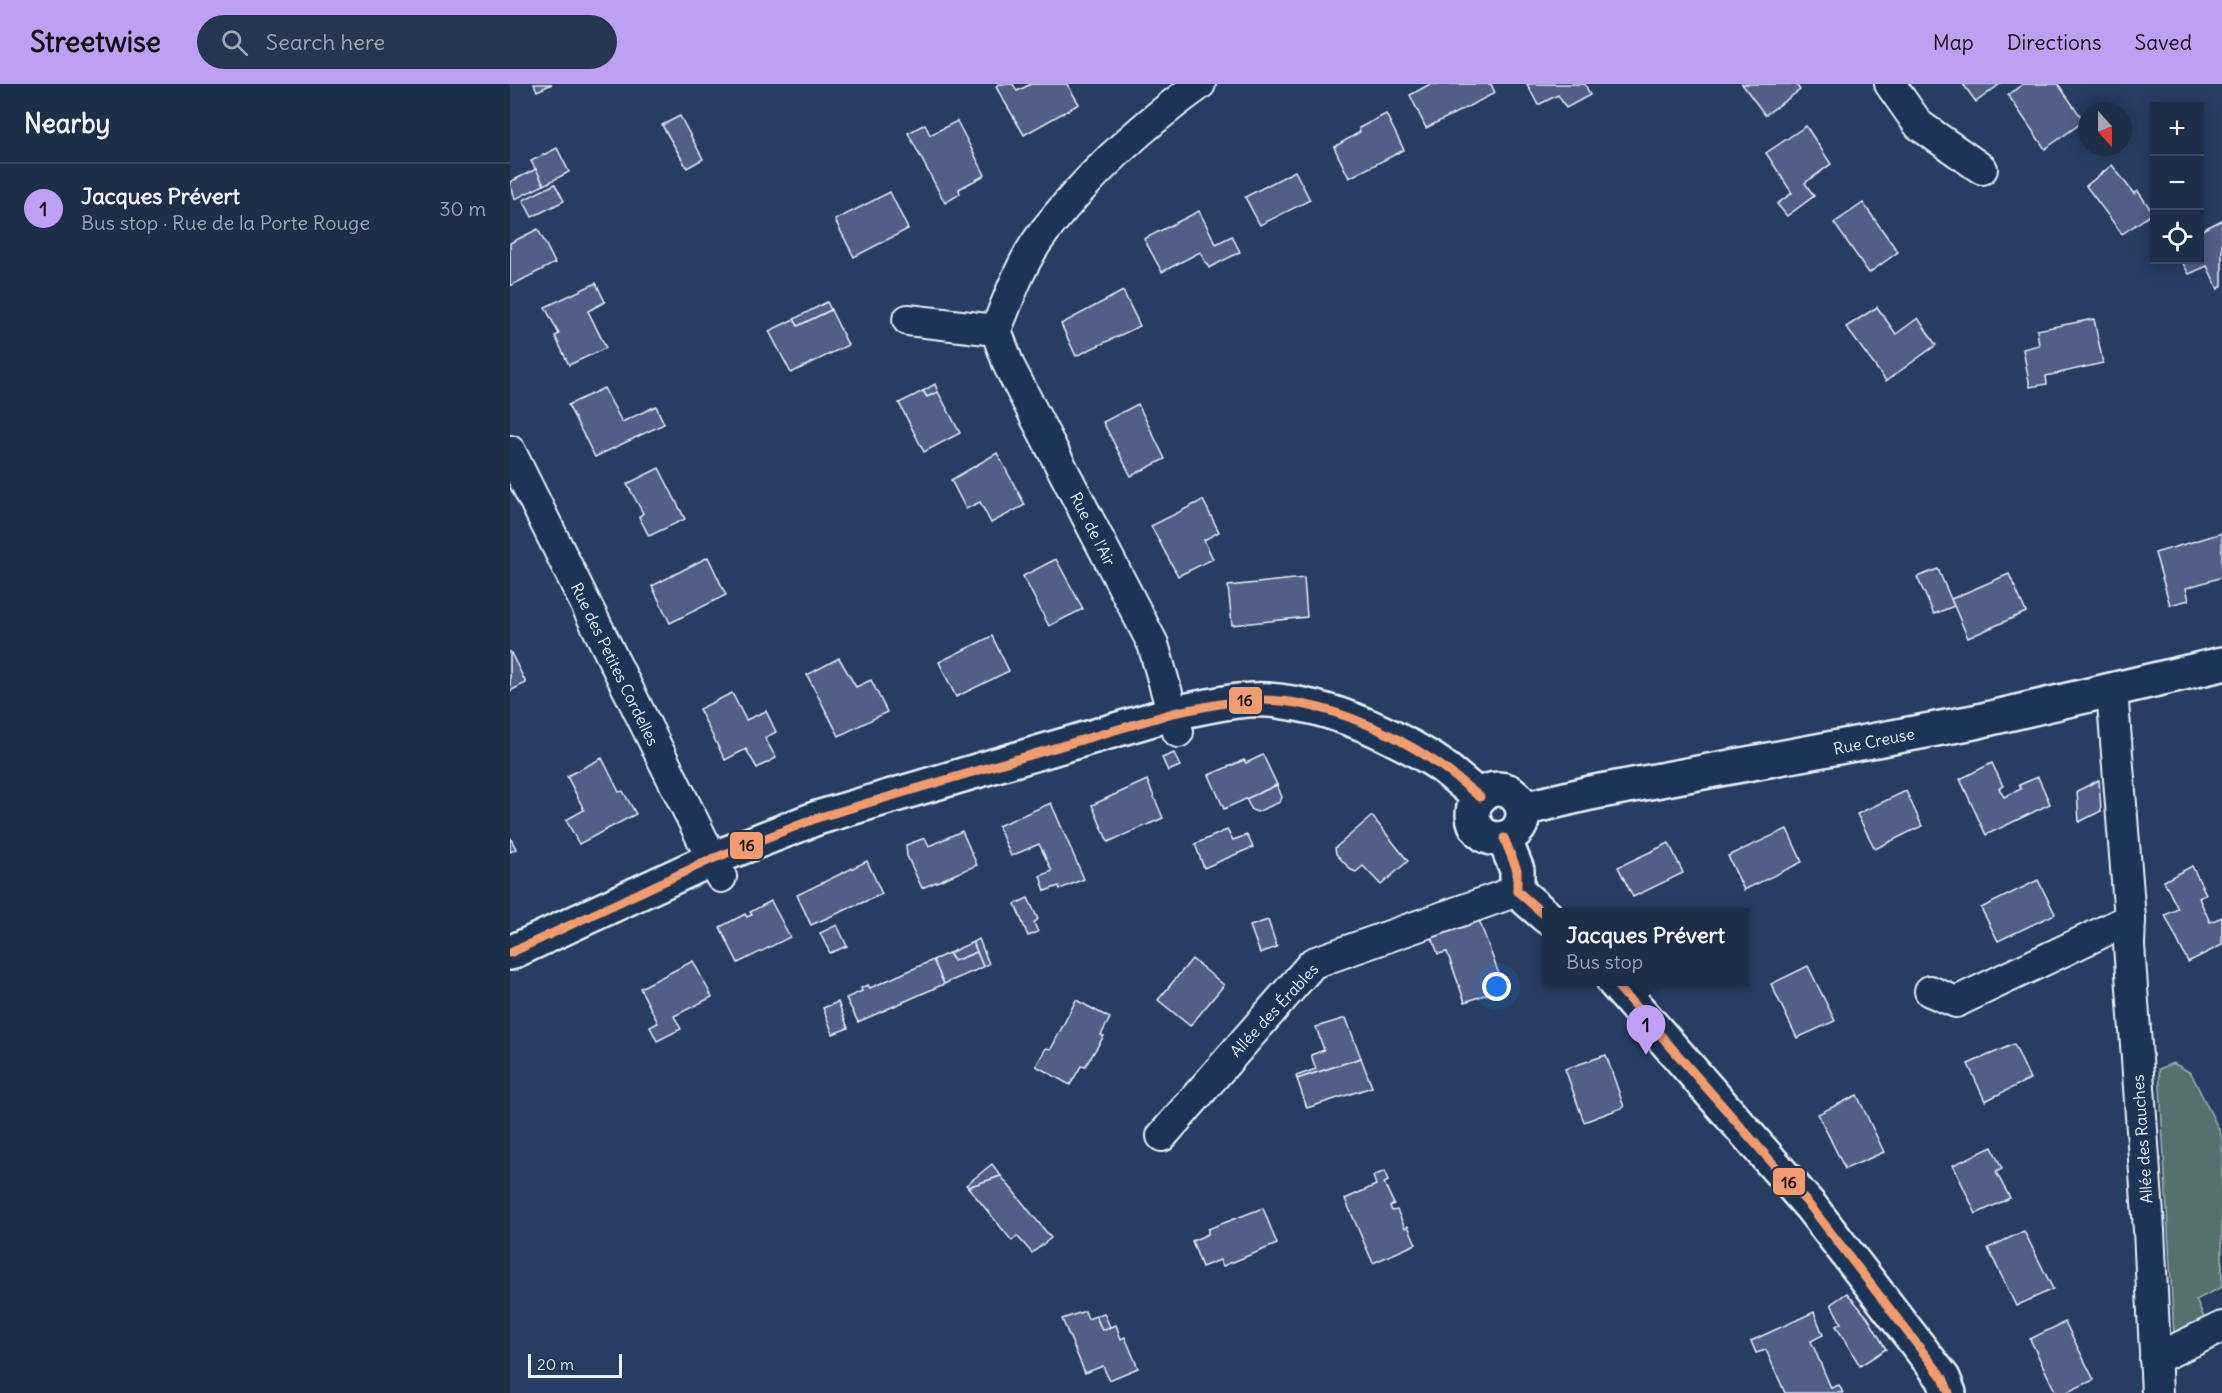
<!DOCTYPE html>
<meta charset="utf-8">
<style>
body{margin:0;font-family:Delius,sans-serif;background:#253650;color:#f1f3f6}
.controls{position:absolute;right:18px;top:18px;display:grid;overflow:hidden;border-radius:0px;box-shadow:0 3px 15px #0003}
.controls button{width:54px;height:54px;display:grid;place-items:center;padding:0;border:0;border-bottom:2px solid #3b4a61;background:#1d2e49;color:#f1f3f6;font:30px sans-serif}
.compass{position:absolute;left:1568px;top:18px;width:54px;height:54px;border-radius:50%;background:#1d2e49;box-shadow:0 3px 15px #0003;rotate:159deg}
.scale{position:absolute;left:18px;bottom:15px;width:94px;box-sizing:border-box;padding-left:6px;border:3px solid #e8f1f8;border-top:0;font-size:16px;line-height:21px;white-space:nowrap;color:#e8f1f8;-webkit-text-stroke:4px #1d3557;paint-order:stroke}
.you{position:absolute;left:987px;top:903px;width:21px;height:21px;margin:-15px;border:4px solid #fff;border-radius:50%;background:#1a73e8;box-shadow:0 0 0 9px #1a73e833}
.badge{display:grid;place-items:center;width:39px;height:39px;border-radius:50%;background:#bca0f2;color:#111;font-size:20px;font-weight:700}
.pin{position:absolute;translate:-50% -50px;filter:drop-shadow(0 2px 3px #0008)}
.pin::after{content:'';position:absolute;top:32px;width:21px;height:18px;background:inherit;clip-path:polygon(0 0,100% 0,50% 100%)}
.popup{position:absolute;left:1032px;top:824px;width:207px;height:78px;box-sizing:border-box;display:grid;place-content:center;border-radius:0px;background:#1d2e49;filter:drop-shadow(0 2px 4px #0005);font-size:20px;white-space:nowrap;color:#a0a8b4}
.popup b{font-size:22px;color:#f1f3f6}
.popup::after{content:'';position:absolute;left:50%;top:100%;margin-left:-12px;border:12px solid transparent;border-top-color:#1d2e49}
.list{margin:0;padding:0;list-style:none}
h2{display:flex;justify-content:space-between;align-items:center;height:78px;margin:0;padding:0 24px;font-size:26px}
h2 small{font-size:20px;font-weight:400;color:#a0a8b4}
.list li{display:grid;grid-template-columns:39px 1fr auto;gap:18px;align-items:center;box-sizing:border-box;height:90px;padding:0 24px;border-top:2px solid #3b4a61}
.list b{display:block;font-size:22px;white-space:nowrap}
.list p{margin:0;font-size:20px;white-space:nowrap;color:#a0a8b4}
.list em{font-size:20px;font-style:normal;color:#a0a8b4}
.icon{flex:none;width:33px;height:33px;fill:none;stroke:currentColor;stroke-width:2;stroke-linecap:round;stroke-linejoin:round}
.map{position:relative;flex:none;width:1712px;height:1309px;overflow:hidden}
header{display:flex;align-items:center;gap:36px;box-sizing:border-box;height:84px;padding:0 30px;background:#bca0f2;color:#111}
header strong{font-size:28px}
nav{display:flex;gap:33px;margin-inline-start:auto;font-size:21px}
.search{width:420px;height:54px;background:#253650;display:flex;align-items:center;gap:15px;box-sizing:border-box;padding:0 21px;border-radius:33px;color:#a0a8b4;font-size:22px}
main{display:flex}
aside{flex:1;background:#1d2e49}
.map>svg:first-child{display:block}
.green{fill:#55716e;stroke:#9eb1b3;stroke-width:1.5}
.building{fill:#515f87;stroke:#e8f1f8;stroke-width:1.5}
.lines{fill:none;stroke-linecap:round;stroke-linejoin:round}
.street-casing{stroke:#e8f1f8;stroke-width:34}
.secondary-casing{stroke:#e8f1f8;stroke-width:38}
.street{stroke:#1d3557;stroke-width:30}
.secondary{stroke:#1d3557;stroke-width:33}
.bus-1-casing{stroke:#1d3557;stroke-width:14}
.bus-1{stroke:#f29b6d;stroke-width:9}
.labels{text-anchor:middle;stroke-width:4.5;stroke-linejoin:round;paint-order:stroke}
.street-label{font-size:16px;fill:#e8f1f8;stroke:#1d3557}
.line-badge{stroke:#1d3557;stroke-width:2}
.pale-badge-label{font-size:16px;text-anchor:middle;font-weight:bold;fill:#111}
</style>
<header>
<strong>Streetwise</strong>
<div class="search"><svg class="icon" aria-label="search" viewBox="0 0 24 24"><circle cx="10" cy="10" r="6"/><path d="M15 15l6 6"/></svg>Search here</div>
<nav><a>Map</a><a>Directions</a><a>Saved</a></nav>
</header>
<main>
<aside>
<h2>Nearby<small></small></h2>
<ul class="list">
<li><span class="badge">1</span><div><b>Jacques Prévert</b><p>Bus stop · Rue de la Porte Rouge</p></div><em>30 m</em></li>
</ul>
</aside>
<div class="map">
<svg width="1712" height="1309" viewBox="0 0 1712 1309">
<rect width="100%" height="100%" fill="#273d61"/>
<filter id="ink" filterUnits="userSpaceOnUse"><feTurbulence type="fractalNoise" baseFrequency=".0167" numOctaves="2"/><feDisplacementMap in="SourceGraphic" scale="12" xChannelSelector="R" yChannelSelector="G"/><feConvolveMatrix kernelMatrix="1 2 1 2 8 2 1 2 1" color-interpolation-filters="sRGB"/></filter>
<g filter="url(#ink)">
<!-- green -->
<polygon class="green" points="1663,979 1681,989 1712,1052 1712,1203 1686,1216 1695,1236 1664,1251 1649,985"/>
<!-- building -->
<g class="building">
<polygon points="24,0 42,0 27,7"/>
<polygon points="488,0 503,0 507,7 521,0 557,0 569,20 514,51 486,3"/>
<polygon points="920,0 981,0 985,9 916,44 900,11"/>
<polygon points="1017,0 1075,0 1080,11 1056,24 1048,11 1028,21"/>
<polygon points="1232,0 1286,0 1290,6 1255,31"/>
<polygon points="1453,0 1490,0 1466,18"/>
<polygon points="1513,0 1548,0 1574,37 1535,65 1498,11"/>
<polygon points="876,30 894,66 839,94 824,63 850,48 849,44"/>
<polygon points="170,32 193,75 177,84 152,41"/>
<polygon points="447,37 475,91 449,105 450,110 435,119 398,49 415,40 420,51"/>
<polygon points="1296,42 1321,80 1295,99 1304,112 1277,132 1267,120 1282,109 1256,69"/>
<polygon points="47,64 59,88 34,101 21,77"/>
<polygon points="1602,81 1624,110 1628,107 1643,129 1612,150 1576,102"/>
<polygon points="26,85 34,101 5,115 0,98"/>
<polygon points="785,87 800,116 750,141 735,113"/>
<polygon points="45,100 54,117 22,133 13,116"/>
<polygon points="380,108 398,145 344,173 325,136"/>
<polygon points="1353,119 1388,168 1359,189 1324,139"/>
<polygon points="689,127 706,160 722,152 730,168 699,184 690,168 652,188 634,155"/>
<polygon points="1712,136 1712,202 1708,205 1697,182 1679,190 1671,176 1690,176 1690,147"/>
<polygon points="28,145 45,179 0,202 0,159"/>
<polygon points="86,199 95,218 78,227 96,264 59,281 45,252 49,250 35,223"/>
<polygon points="613,207 630,242 566,272 551,240"/>
<polygon points="317,218 321,226 288,242 284,235"/>
<polygon points="1367,223 1386,250 1408,234 1426,261 1376,297 1336,243"/>
<polygon points="321,226 338,261 281,289 259,247 284,235 288,242"/>
<polygon points="1584,235 1593,279 1536,292 1537,300 1520,303 1513,265 1529,261 1527,246"/>
<polygon points="425,300 428,308 417,313 413,307"/>
<polygon points="94,304 112,338 146,322 154,340 85,373 58,321"/>
<polygon points="413,307 417,313 428,308 450,349 414,368 389,319"/>
<polygon points="628,320 655,375 621,392 593,338"/>
<polygon points="487,369 515,421 481,439 470,418 456,425 441,396"/>
<polygon points="149,384 175,435 139,452 129,433 133,429 117,400"/>
<polygon points="693,416 709,448 694,456 703,475 668,492 641,442"/>
<polygon points="1712,449 1712,493 1676,504 1679,516 1660,521 1645,469"/>
<polygon points="198,473 216,511 160,539 142,502"/>
<polygon points="546,475 573,525 539,542 513,492"/>
<polygon points="1428,485 1444,522 1424,530 1407,493"/>
<polygon points="1499,490 1516,528 1458,554 1441,515"/>
<polygon points="794,494 797,533 722,541 718,502"/>
<polygon points="482,552 499,587 446,613 429,578"/>
<polygon points="0,567 16,599 0,607"/>
<polygon points="329,574 346,603 361,596 377,628 329,652 297,591"/>
<polygon points="222,609 236,636 256,627 266,648 255,654 266,674 247,684 236,665 215,676 189,625"/>
<polygon points="664,669 670,682 658,687 652,674"/>
<polygon points="753,671 767,701 714,725 699,691 734,676 736,679"/>
<polygon points="92,674 109,708 113,707 126,730 69,760 56,736 74,726 57,692"/>
<polygon points="1482,679 1493,702 1489,704 1494,713 1511,705 1509,701 1528,693 1540,720 1476,751 1450,695"/>
<polygon points="637,696 653,734 598,758 582,721"/>
<polygon points="1589,696 1591,727 1569,738 1567,707"/>
<polygon points="767,701 772,713 770,718 747,728 742,726 736,715"/>
<polygon points="1396,707 1412,742 1365,765 1347,730"/>
<polygon points="541,719 574,795 550,805 549,802 535,807 530,792 542,787 529,760 501,772 488,742"/>
<polygon points="862,732 898,777 871,801 853,782 846,788 841,786 826,770 825,764"/>
<polygon points="1277,745 1292,778 1234,806 1218,772"/>
<polygon points="717,746 723,756 737,751 743,763 694,784 685,760"/>
<polygon points="452,747 467,781 412,804 397,772 396,761 415,754 419,762"/>
<polygon points="0,753 6,765 0,768"/>
<polygon points="1159,759 1173,789 1123,813 1108,783"/>
<polygon points="357,777 372,810 301,841 287,811"/>
<polygon points="1682,782 1696,810 1689,814 1700,838 1712,833 1712,861 1678,878 1655,831 1668,825 1654,797"/>
<polygon points="1528,796 1545,830 1488,857 1471,824"/>
<polygon points="518,814 528,835 524,839 528,848 518,852 505,820"/>
<polygon points="261,817 280,853 228,879 210,843 235,830 237,833 242,831 240,828"/>
<polygon points="758,836 767,863 750,869 740,842"/>
<polygon points="969,836 994,904 955,918 937,868 928,870 922,853"/>
<polygon points="327,841 337,862 320,869 310,849"/>
<polygon points="469,855 479,880 473,883 463,858"/>
<polygon points="463,858 467,868 444,877 439,869"/>
<polygon points="467,868 473,883 434,900 423,876 439,869 444,877"/>
<polygon points="682,875 714,901 680,942 648,916"/>
<polygon points="423,876 434,900 348,938 336,914 352,907 351,904 358,901 360,904"/>
<polygon points="183,877 202,913 164,932 171,945 147,957 140,943 148,939 130,904"/>
<polygon points="1298,882 1325,937 1287,954 1261,900"/>
<polygon points="566,916 600,934 591,951 594,952 575,983 571,982 560,1001 526,982 536,964 541,965"/>
<polygon points="328,918 338,944 323,950 313,924"/>
<polygon points="836,934 851,974 787,995 786,992 806,985 801,971 814,966 806,943"/>
<polygon points="1504,960 1520,995 1475,1017 1458,980"/>
<polygon points="1096,971 1114,1023 1074,1038 1055,985"/>
<polygon points="851,974 862,1003 797,1024 787,995"/>
<polygon points="1347,1011 1374,1068 1335,1085 1308,1030"/>
<polygon points="1482,1063 1492,1085 1486,1088 1500,1114 1466,1130 1443,1081"/>
<polygon points="482,1080 491,1092 458,1103 456,1101"/>
<polygon points="875,1087 878,1097 874,1099 884,1120 880,1122 882,1127 887,1126 895,1144 898,1142 906,1160 863,1179 835,1115 866,1101 863,1092"/>
<polygon points="491,1092 541,1154 522,1169 507,1152 502,1157 458,1103"/>
<polygon points="753,1124 767,1160 713,1182 710,1176 692,1183 682,1157 698,1150 698,1145"/>
<polygon points="1514,1147 1543,1205 1506,1222 1478,1164"/>
<polygon points="1337,1209 1358,1234 1376,1265 1350,1282 1326,1242 1331,1239 1321,1220"/>
<polygon points="575,1227 578,1235 586,1232 592,1246 606,1241 611,1255 615,1253 628,1284 599,1296 593,1282 575,1289 552,1235"/>
<polygon points="1304,1228 1313,1251 1301,1257 1321,1304 1329,1301 1333,1309 1275,1309 1256,1266 1246,1269 1241,1257"/>
<polygon points="594,1229 600,1243 592,1246 586,1232"/>
<polygon points="1555,1238 1584,1296 1555,1309 1546,1309 1520,1255"/>
</g>
<g class="lines">
<defs>
<g id="street">
<polyline points="1380,0 1409,41 1472,85"/>
<polyline points="398,236 486,246"/>
<polyline points="0,367 211,793"/>
<polyline points="1602,606 1620,835 1619,861 1639,1146 1647,1309"/>
<path d="M 668,648 L 643,560 L 499,282 L 486,246 C 499,213 512,176 534,148 C 577,93 633,41 690,0"/>
<polyline points="1420,907 1446,918 1620,835"/>
<polyline points="652,1052 803,879 1007,807"/>
<polyline points="1645,1275 1712,1243"/>
</g>
<g id="secondary">
<circle cx="988" cy="730" r="25"/>
<polyline points="1013,725 1080,709 1464,638 1712,580"/>
<polyline points="994,754 1007,786 1007,807 1037,833"/>
<path d="M 0,869 L 202,775 L 307,734 L 663,629 C 697,623 733,612 768,617 C 822,623 877,648 923,676 C 939,686 954,701 970,713"/>
<polyline points="1104,898 1301,1123 1433,1294 1439,1309"/>
</g>
</defs>
<!-- street casing -->
<use href="#street" class="street-casing"/>
<!-- secondary casing -->
<use href="#secondary" class="secondary-casing"/>
<!-- street -->
<use href="#street" class="street"/>
<!-- secondary -->
<use href="#secondary" class="secondary"/>
<defs>
<g id="bus-1">
<polyline points="994,754 1007,786 1007,807 1037,833"/>
<path d="M 0,869 L 202,775 L 307,734 L 663,629 C 690,624 717,617 744,616 C 807,614 876,644 927,679 C 942,689 956,702 970,713"/>
<polyline points="1104,898 1301,1123 1433,1294 1439,1309"/>
</g>
</defs>
<!-- bus-1 casing -->
<use href="#bus-1" class="bus-1-casing"/>
<!-- bus-1 -->
<use href="#bus-1" class="bus-1"/>
</g>
</g>
<g class="labels">
<!-- street labels -->
<g class="street-label">
<text transform="translate(583 445) rotate(63)" y="6">Rue de l'Air</text>
<text transform="translate(105 580) rotate(64)" y="6">Rue des Petites Cordelles</text>
<text transform="translate(1364 657) rotate(-11)" y="6">Rue Creuse</text>
<text transform="translate(764 926) rotate(-47)" y="6">Allée des Érables</text>
<text transform="translate(1632 1055) rotate(-94)" y="6">Allée des Rauches</text>
</g>
</g>
<g class="line-badge">
<rect x="718" y="602" width="35" height="29" rx="6" fill="#f29b6d"/>
<rect x="219" y="747" width="35" height="29" rx="6" fill="#f29b6d"/>
<rect x="1262" y="1083" width="34" height="29" rx="6" fill="#f29b6d"/>
</g>
<g class="pale-badge-label">
<text x="735" y="622">16</text>
<text x="237" y="767">16</text>
<text x="1279" y="1104">16</text>
</g>
</svg>
<div class="controls">
<button>+</button>
<button>−</button>
<button><svg class="icon" aria-label="locate" viewBox="0 0 24 24"><circle cx="12" cy="12" r="6"/><path d="M12 2v4M12 18v4M2 12h4M18 12h4"/></svg></button>
</div>
<svg class="compass" viewBox="-18 -18 36 36"><path d="M0-13l5 13h-10z" fill="#e53935"/><path d="M0 13l5-13h-10z" fill="#a0a8b4"/></svg>
<div class="scale">20 m</div>
<div class="you"></div>
<div class="pin badge" style="left:1136px;top:971px">1</div>
<div class="popup"><b>Jacques Prévert</b>Bus stop</div>
</div>
</main>
